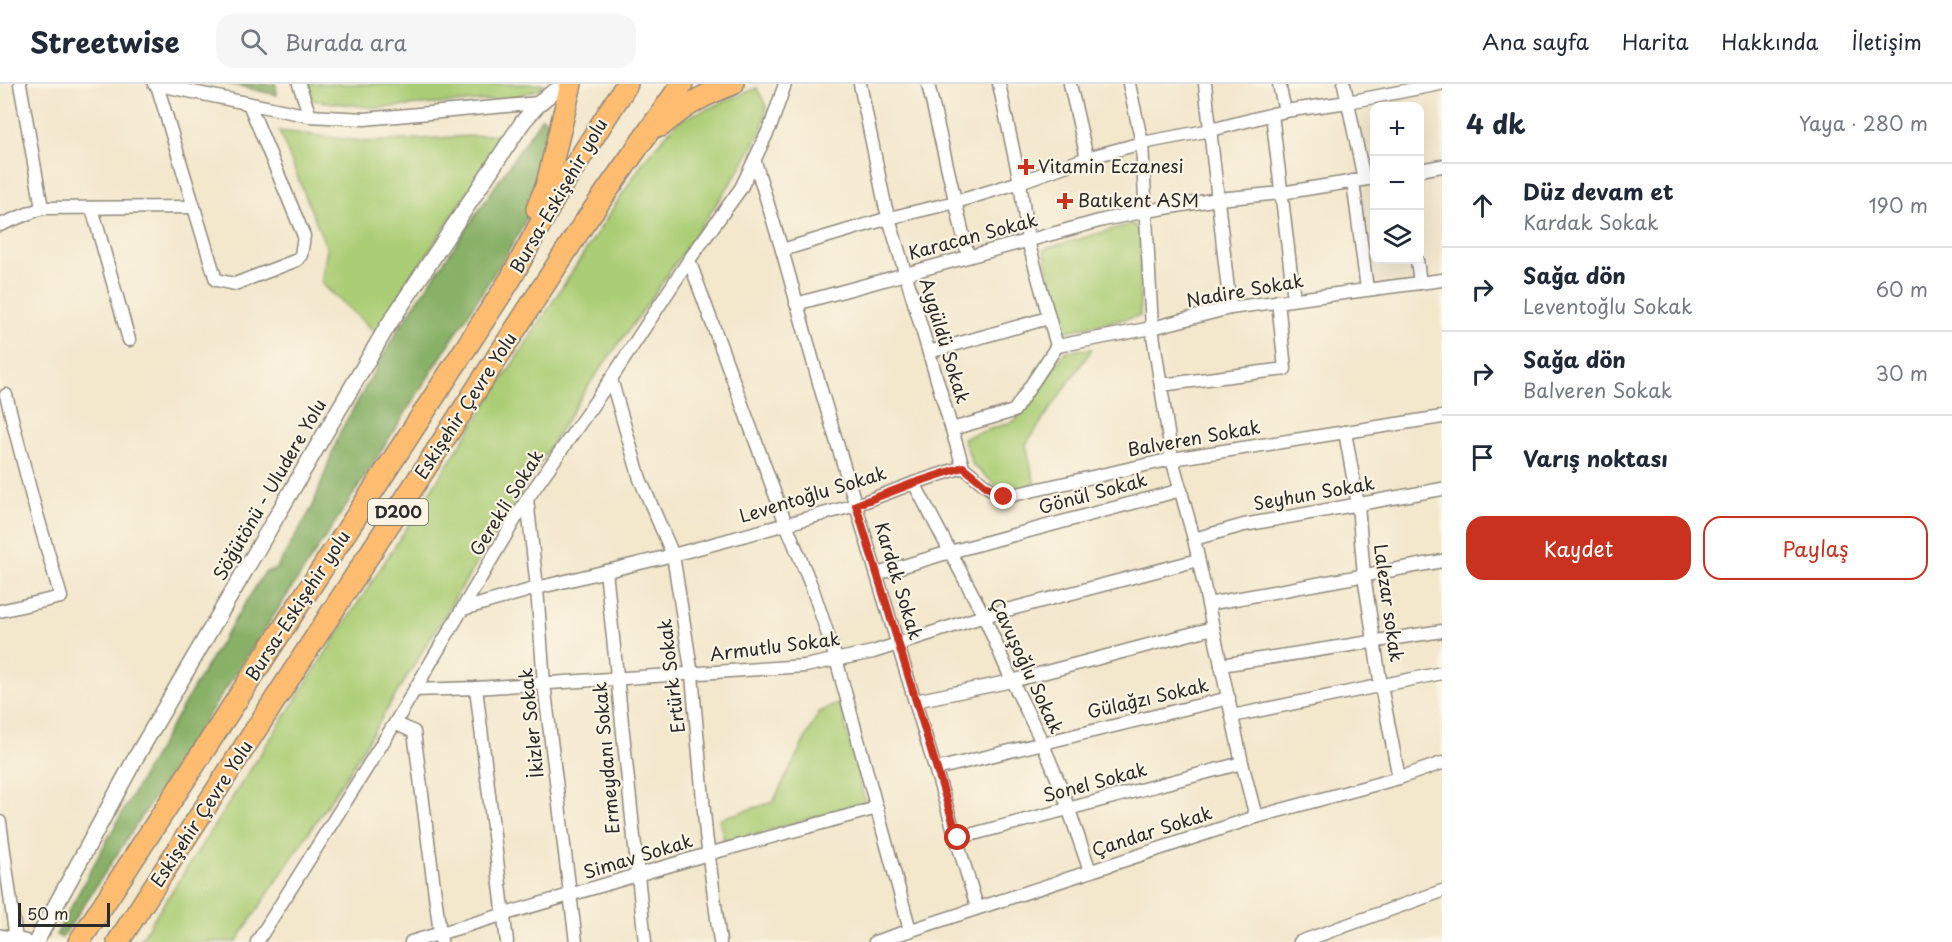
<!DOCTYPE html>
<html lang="tr">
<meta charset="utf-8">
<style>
body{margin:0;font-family:"Playpen Sans",sans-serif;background:#f6f6f7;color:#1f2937}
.controls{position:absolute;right:18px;top:18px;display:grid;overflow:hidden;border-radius:12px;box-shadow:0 6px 24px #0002}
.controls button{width:54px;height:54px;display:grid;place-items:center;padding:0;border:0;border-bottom:2px solid #e0e1e3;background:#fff;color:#1f2937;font:30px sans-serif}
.scale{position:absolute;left:18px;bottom:15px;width:92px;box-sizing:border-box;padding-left:6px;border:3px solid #2b2b2b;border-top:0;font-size:16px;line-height:21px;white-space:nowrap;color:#2b2b2b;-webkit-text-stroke:4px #fcf5e5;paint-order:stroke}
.stop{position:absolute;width:18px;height:18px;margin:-14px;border:4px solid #c8321e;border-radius:50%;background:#fff}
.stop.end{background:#c8321e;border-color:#fff;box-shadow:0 2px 6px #0008}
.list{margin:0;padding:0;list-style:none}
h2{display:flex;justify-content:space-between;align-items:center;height:78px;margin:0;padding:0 24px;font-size:26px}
h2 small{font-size:20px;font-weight:400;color:#747a83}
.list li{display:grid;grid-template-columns:39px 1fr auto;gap:18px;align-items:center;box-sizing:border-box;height:84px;padding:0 24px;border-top:2px solid #e0e1e3}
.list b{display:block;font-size:22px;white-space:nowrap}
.list p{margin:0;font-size:20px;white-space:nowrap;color:#747a83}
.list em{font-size:20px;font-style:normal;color:#747a83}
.actions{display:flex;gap:12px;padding:18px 24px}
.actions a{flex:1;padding:14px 0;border:2px solid #c8321e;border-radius:18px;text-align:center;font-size:21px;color:#c8321e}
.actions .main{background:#c8321e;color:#fff}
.icon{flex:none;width:33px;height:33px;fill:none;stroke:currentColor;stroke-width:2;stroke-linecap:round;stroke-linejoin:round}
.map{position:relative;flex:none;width:1442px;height:858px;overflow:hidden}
header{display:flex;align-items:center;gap:36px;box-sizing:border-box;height:84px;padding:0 30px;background:#fff;border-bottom:2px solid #e0e1e3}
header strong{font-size:28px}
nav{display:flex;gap:33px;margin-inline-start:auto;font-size:21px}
.search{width:420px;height:54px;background:#f6f6f7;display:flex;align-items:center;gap:15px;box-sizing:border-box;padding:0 21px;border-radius:18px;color:#747a83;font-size:22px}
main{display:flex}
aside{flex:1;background:#fff}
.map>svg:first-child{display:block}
.green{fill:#abcd75;stroke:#6b7c50;stroke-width:1.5}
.forest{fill:#88b066;stroke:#5a6e48;stroke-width:1.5}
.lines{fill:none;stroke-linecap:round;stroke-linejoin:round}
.minor-casing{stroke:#8f897c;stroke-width:15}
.tertiary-casing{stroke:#8f897c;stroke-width:18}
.trunk-casing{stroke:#8f897c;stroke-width:24}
.minor{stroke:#fff;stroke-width:12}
.tertiary{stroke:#fff;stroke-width:15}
.trunk{stroke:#febc70;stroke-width:21}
.route{stroke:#c8321e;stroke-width:8}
.poi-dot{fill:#c8321e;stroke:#fcf5e5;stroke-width:2}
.labels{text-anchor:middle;stroke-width:4.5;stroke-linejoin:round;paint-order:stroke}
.shield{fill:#fcf5e5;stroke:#6a6863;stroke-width:1.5}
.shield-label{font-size:16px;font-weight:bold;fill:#2b2b2b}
.poi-label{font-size:18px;fill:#2b2b2b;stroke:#fcf5e5;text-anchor:start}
.street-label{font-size:18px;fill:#2b2b2b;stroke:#fcf5e5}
</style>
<header>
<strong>Streetwise</strong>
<div class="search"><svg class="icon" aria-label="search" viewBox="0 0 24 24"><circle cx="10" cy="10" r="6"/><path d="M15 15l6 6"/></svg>Burada ara</div>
<nav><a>Ana sayfa</a><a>Harita</a><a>Hakkında</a><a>İletişim</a></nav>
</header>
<main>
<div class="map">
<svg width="1442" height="858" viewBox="0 0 1442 858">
<rect width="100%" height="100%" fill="#fcf5e5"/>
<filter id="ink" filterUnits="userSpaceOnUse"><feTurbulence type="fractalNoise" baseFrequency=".0167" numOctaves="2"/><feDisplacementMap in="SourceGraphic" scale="12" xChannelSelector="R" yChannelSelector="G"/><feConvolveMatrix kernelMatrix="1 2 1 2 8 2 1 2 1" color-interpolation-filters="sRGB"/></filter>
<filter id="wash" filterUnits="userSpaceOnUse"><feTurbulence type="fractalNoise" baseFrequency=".008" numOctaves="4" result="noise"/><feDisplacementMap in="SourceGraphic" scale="24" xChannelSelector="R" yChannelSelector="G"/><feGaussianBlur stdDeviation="1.35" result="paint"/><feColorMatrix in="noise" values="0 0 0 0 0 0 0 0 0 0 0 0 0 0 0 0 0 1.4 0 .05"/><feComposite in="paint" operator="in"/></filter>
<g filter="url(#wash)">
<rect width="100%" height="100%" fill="#f3e7cc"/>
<!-- green -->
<g class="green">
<polygon points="307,0 545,0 540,5 508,15 377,24 311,16"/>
<polygon points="757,4 767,23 761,48 738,88 649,218 590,299 453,517 350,686 236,858 139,858 645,75 678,37"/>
<polygon points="279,47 369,58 505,50 376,249 321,199 327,165"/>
<polygon points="1131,140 1140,145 1140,232 1061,248 1044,165"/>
<polygon points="1092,265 1026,360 1035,402 1004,408 973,381 963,354 1015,337 1066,267"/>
<polygon points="840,619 865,718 725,760 719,735 773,718 819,628"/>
</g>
<!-- forest -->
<g class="forest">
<polygon points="230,0 276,0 277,11"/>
<path d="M 542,33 L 548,38 L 533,121 L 518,152 L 355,408 L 62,854 L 56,851 C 122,727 189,606 265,488 L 276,485 L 312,424 L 340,348 L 399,244 Z"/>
</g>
</g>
<g filter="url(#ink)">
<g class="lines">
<defs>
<g id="minor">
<polyline points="20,0 42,124"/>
<polyline points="154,0 310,32 364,35 538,19"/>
<polyline points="299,0 310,32"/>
<polyline points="860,0 885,121 963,383"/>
<polyline points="928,0 968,172"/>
<polyline points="1070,0 1087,74"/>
<polyline points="1129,0 1142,59 1152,244 1172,375 1194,455 1242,679 1256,733"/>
<polyline points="1205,0 1230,224"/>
<polyline points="1279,0 1285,27"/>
<polyline points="1344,0 1364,95"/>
<polyline points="157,1 216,196 235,200 297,176 301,171 304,152 249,20"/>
<polyline points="1272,30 1294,215"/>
<polyline points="755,78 782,166 821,306 977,823"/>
<polyline points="1420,86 1442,82"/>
<polyline points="1353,97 1367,205"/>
<polyline points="92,124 129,256"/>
<polyline points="0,141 42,124 194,123"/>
<polyline points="782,166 889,134 956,118 1020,98 1087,74 1142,59 1211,46 1285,27 1348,18 1440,0"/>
<polyline points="689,176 786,440 813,506 836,575 910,846"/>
<polyline points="1417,176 1420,199"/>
<polyline points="796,220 1103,136 1147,127 1218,115 1281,109 1374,94"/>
<polyline points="1057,262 1152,244 1230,224 1442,196"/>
<polyline points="929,268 1048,234"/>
<polyline points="611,295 640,395 673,471 692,591 706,750 720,858"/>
<polyline points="1161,301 1285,285 1278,217"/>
<polyline points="952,345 1014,327 1057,262 1028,157 1020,98 999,0"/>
<polyline points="1345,348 1358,421 1364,492 1381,602 1399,694"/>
<polyline points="963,383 986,402 1004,413 1172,375 1442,333"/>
<polyline points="914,399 984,532 1012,597 1042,658 1062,706 1090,787"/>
<polyline points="527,415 537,504 544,600 576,858"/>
<polyline points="1194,455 1244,441 1442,405"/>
<polyline points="606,487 645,858"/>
<polyline points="877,490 950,468 1181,406"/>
<polyline points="1208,520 1442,477"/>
<polyline points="463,525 537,504 673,471 856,421 914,399 963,383"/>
<polyline points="0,527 61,513 32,413 6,311"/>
<polyline points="1221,581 1442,547"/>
<polyline points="476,604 507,858"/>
<polyline points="415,606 476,604 805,582 873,568 984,532 1198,476"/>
<polyline points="915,617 1012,597 1213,544"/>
<polyline points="1232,632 1442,589"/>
<polyline points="395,639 414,648 441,857"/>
<polyline points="936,685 1229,614"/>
<polyline points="0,738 16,856"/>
<polyline points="958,754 1242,679"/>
<polyline points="257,858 395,639 527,415 611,295 689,176 741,104 771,41 785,0"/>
<polyline points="411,858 708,770 877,724"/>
<polyline points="875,858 1256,733 1399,694 1442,679"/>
<polyline points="1300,858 1442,807"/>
</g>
<g id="tertiary">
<polyline points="0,853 24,858"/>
<path d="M 36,858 L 135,675 L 387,243 L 522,39 C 537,21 547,8 570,1"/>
</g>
<g id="trunk">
<path d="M 661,42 C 686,21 703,11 733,0"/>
<polyline points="537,125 547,100 571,0"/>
<polyline points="79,858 510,196 555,113 627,0"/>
<polyline points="118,858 583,141 682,0"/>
</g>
</defs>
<!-- minor casing -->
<use href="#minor" class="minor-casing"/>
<!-- tertiary casing -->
<use href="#tertiary" class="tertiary-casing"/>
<!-- trunk casing -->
<use href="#trunk" class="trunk-casing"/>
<!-- minor -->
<use href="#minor" class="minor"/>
<!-- tertiary -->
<use href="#tertiary" class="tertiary"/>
<!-- trunk -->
<use href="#trunk" class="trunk"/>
</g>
</g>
<g class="lines" filter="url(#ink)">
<!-- route -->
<polyline class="route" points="958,754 856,421 914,399 963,383 986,402 1004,413"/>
</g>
<!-- markers -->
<g class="poi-dot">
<path d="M1023 74h6v6h6v6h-6v6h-6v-6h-6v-6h6z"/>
<path d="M1062 108h6v6h6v6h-6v6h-6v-6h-6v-6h6z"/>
</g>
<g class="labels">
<!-- shield labels -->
<rect class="shield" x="368" y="415" width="60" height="26" rx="4.5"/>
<g class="shield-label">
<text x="398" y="434">D200</text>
</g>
<!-- poi labels -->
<g class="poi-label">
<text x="1038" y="89">Vitamin Eczanesi</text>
<text x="1078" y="123">Batıkent ASM</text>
</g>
<!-- street labels -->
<g class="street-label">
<text transform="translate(559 112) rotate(-60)" y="6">Bursa-Eskişehir yolu</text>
<text transform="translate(973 153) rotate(-15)" y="6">Karacan Sokak</text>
<text transform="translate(1245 207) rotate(-10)" y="6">Nadire Sokak</text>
<text transform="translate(944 257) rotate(73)" y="6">Aygüldü Sokak</text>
<text transform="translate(466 322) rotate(-57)" y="6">Eskişehir Çevre Yolu</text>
<text transform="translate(1194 355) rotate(-10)" y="6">Balveren Sokak</text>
<text transform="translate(270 406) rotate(-60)" y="6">Söğütönü - Uludere Yolu</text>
<text transform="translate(1093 410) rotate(-15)" y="6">Gönül Sokak</text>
<text transform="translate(1314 410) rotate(-10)" y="6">Seyhun Sokak</text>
<text transform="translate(813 411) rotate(-17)" y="6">Leventoğlu Sokak</text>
<text transform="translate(507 419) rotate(-58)" y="6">Gerekli Sokak</text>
<text transform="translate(898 497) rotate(73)" y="6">Kardak Sokak</text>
<text transform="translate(1388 519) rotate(82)" y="6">Lalezar sokak</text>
<text transform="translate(298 522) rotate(-57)" y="6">Bursa-Eskişehir yolu</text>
<text transform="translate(775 563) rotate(-7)" y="6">Armutlu Sokak</text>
<text transform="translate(1026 582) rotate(65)" y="6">Çavuşoğlu Sokak</text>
<text transform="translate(672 592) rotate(-97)" y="6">Ertürk Sokak</text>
<text transform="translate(1148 615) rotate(-13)" y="6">Gülağzı Sokak</text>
<text transform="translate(532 639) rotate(-96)" y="6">İkizler Sokak</text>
<text transform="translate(607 674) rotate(-95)" y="6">Ermeydanı Sokak</text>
<text transform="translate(1095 699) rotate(-15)" y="6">Sonel Sokak</text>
<text transform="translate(202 730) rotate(-57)" y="6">Eskişehir Çevre Yolu</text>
<text transform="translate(1152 748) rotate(-18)" y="6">Çandar Sokak</text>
<text transform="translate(638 773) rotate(-17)" y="6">Simav Sokak</text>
</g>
</g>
</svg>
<div class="controls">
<button>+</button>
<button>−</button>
<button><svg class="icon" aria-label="layers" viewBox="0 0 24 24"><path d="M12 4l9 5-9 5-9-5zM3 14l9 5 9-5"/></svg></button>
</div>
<div class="scale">50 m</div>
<div class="stop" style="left:958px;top:754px"></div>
<div class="stop end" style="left:1004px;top:413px"></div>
</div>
<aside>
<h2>4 dk<small>Yaya · 280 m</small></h2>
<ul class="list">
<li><svg class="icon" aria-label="ahead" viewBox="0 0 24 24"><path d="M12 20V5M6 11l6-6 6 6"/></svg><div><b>Düz devam et</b><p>Kardak Sokak</p></div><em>190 m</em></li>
<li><svg class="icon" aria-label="right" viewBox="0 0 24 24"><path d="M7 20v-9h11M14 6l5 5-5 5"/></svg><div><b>Sağa dön</b><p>Leventoğlu Sokak</p></div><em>60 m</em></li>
<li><svg class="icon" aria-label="right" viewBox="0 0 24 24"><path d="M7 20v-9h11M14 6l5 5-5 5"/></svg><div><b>Sağa dön</b><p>Balveren Sokak</p></div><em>30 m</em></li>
<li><svg class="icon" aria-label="arrive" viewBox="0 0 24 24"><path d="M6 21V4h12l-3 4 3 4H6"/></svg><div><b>Varış noktası</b></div></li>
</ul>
<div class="actions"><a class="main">Kaydet</a><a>Paylaş</a></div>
</aside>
</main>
